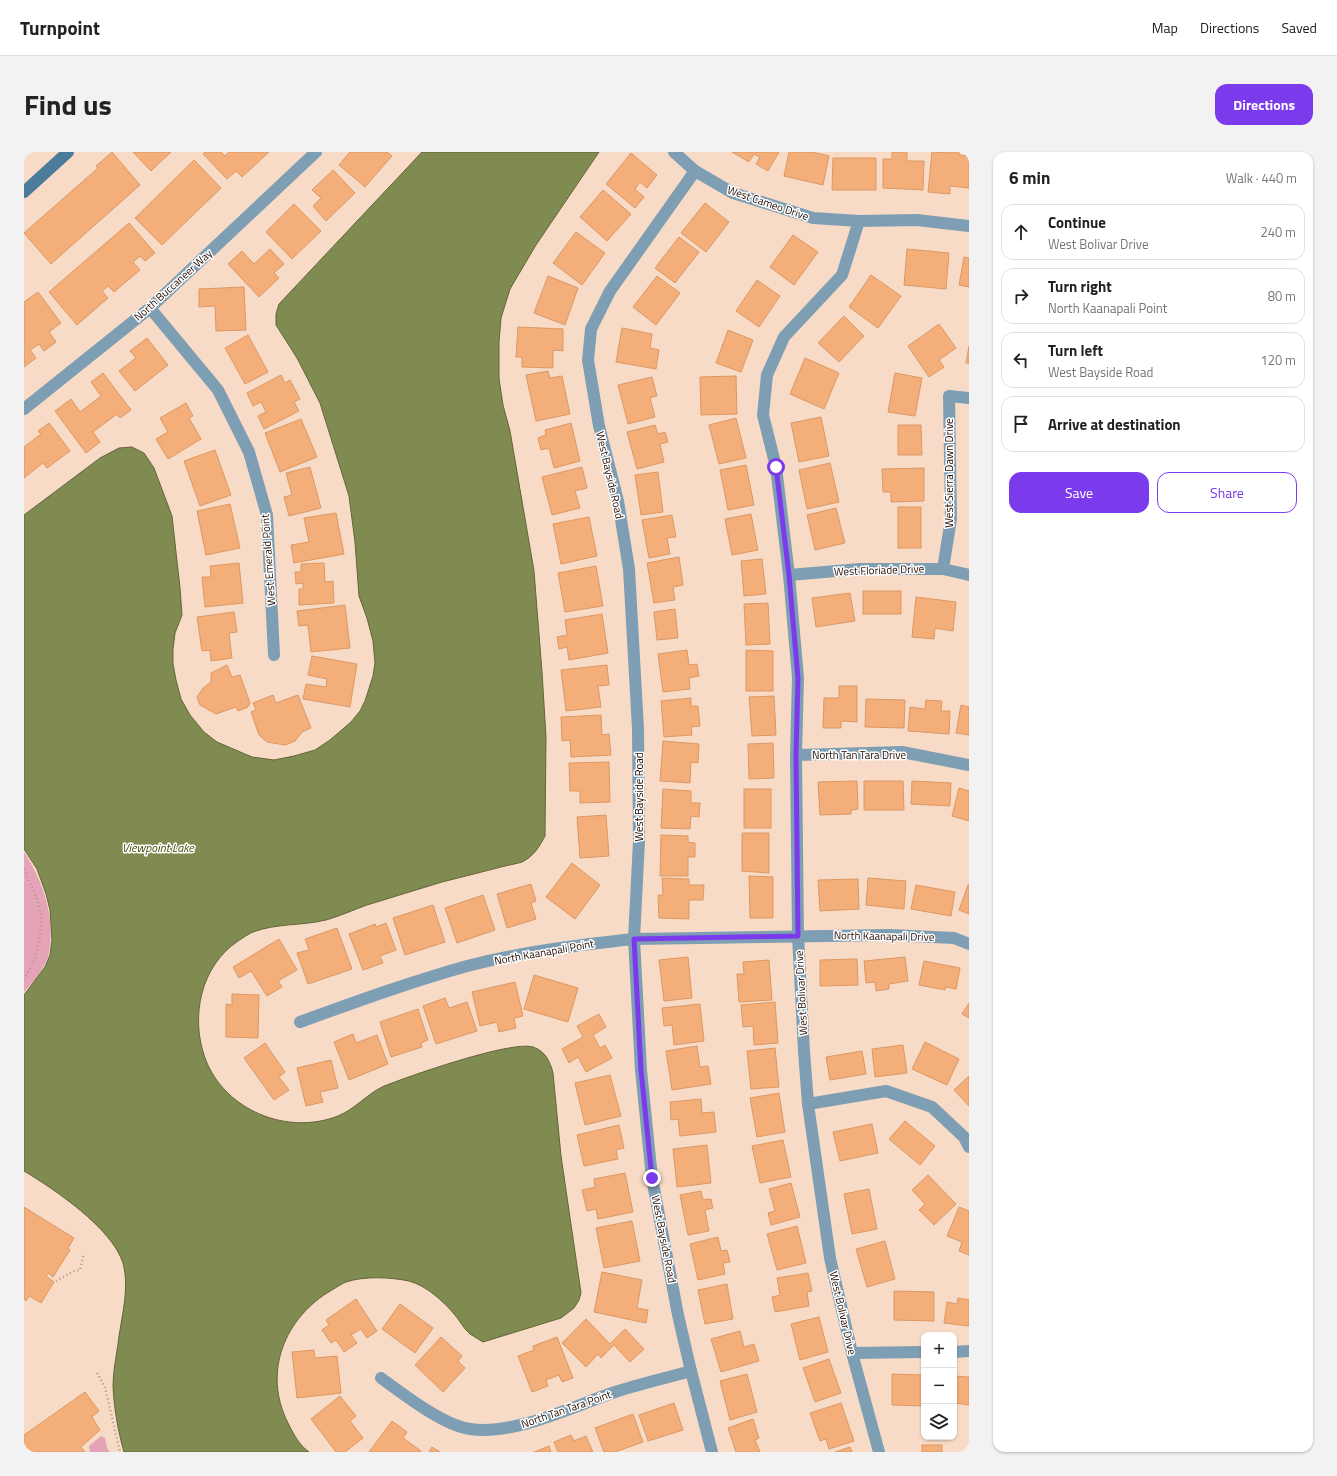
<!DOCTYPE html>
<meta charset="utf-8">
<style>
body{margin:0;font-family:"Titillium Web",sans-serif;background:#f2f2f2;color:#222}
.controls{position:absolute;right:12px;bottom:12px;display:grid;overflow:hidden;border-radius:8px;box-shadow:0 1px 3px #0004}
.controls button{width:36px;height:36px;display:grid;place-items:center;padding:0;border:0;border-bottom:1px solid #e0e0e0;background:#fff;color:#222;font:20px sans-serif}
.stop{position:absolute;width:12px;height:12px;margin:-9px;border:3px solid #7c3aed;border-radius:50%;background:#fff}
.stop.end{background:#7c3aed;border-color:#fff;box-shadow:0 1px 4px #0008}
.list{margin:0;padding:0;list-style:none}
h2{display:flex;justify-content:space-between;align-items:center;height:52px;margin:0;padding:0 16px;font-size:17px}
h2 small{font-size:13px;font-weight:400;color:#767676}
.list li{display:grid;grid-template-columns:26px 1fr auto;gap:12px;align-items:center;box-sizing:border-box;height:56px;margin:0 8px 8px;padding:0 8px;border:1px solid #e0e0e0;border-radius:12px}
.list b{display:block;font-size:15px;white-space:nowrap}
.list p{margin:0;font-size:13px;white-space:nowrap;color:#767676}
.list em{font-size:13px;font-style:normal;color:#767676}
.actions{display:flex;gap:8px;padding:12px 16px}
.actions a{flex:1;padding:9px 0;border:1px solid #7c3aed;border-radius:12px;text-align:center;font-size:14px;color:#7c3aed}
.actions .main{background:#7c3aed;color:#fff}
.icon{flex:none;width:22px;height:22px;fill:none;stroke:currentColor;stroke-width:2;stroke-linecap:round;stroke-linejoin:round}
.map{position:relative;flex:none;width:945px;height:1300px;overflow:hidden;border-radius:12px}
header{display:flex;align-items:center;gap:24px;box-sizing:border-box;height:56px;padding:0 20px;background:#fff;border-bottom:1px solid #e0e0e0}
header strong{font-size:19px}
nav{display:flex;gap:22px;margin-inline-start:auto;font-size:14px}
.intro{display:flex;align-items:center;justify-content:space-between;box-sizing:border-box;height:96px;padding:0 24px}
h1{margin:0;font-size:28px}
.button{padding:10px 18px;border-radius:12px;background:#7c3aed;color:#fff;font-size:14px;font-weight:700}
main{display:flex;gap:24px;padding:0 24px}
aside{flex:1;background:#fff;border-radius:12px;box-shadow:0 1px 3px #0004}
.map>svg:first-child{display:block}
.green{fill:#e5a3b8}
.water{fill:#7f8b50;stroke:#636538}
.building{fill:#f3ae79;stroke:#dc9864}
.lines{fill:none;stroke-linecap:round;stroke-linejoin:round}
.path{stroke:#b19684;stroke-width:2.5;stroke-dasharray:1 3;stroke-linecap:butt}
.street{stroke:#7e9eb3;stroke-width:12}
.secondary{stroke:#4b7c9c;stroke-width:12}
.route{stroke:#7c3aed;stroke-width:5}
.labels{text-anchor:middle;stroke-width:3;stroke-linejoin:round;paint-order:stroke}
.street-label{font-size:11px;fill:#230b00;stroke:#fff}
.water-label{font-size:12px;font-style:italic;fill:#3f4900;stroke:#fff}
</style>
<header>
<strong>Turnpoint</strong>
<nav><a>Map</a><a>Directions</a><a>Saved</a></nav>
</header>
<div class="intro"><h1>Find us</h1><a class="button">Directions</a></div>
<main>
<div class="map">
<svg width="945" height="1300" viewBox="0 0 945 1300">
<rect width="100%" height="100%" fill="#f8dbc6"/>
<!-- green -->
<g class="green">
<path d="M 0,700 C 19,729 33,769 24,805 C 20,818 9,830 0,840 Z"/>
<polygon points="77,1284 81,1286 83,1296 86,1300 66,1300 65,1294"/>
</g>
<!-- water -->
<path class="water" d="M 398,0 L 575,0 L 512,93 L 486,137 L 477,166 L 475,190 L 475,227 L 479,253 L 486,279 L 510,419 L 518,520 L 522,585 L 521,684 C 516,694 509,705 498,710 C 492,712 484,713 477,715 C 458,720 438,725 418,730 C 393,738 368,745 343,753 C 329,758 316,764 302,768 C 278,774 253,771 229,780 C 224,782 219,786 214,789 C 177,814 166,864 181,906 C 200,958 263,984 314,964 C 331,957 342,943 358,935 C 382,925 488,888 509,895 C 521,899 526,909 529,921 L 537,1004 L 557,1141 L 555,1148 L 550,1156 L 537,1166 L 459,1190 C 455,1187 450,1185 446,1182 C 440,1177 436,1169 431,1163 C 419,1149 403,1134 385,1129 C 366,1125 340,1124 322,1130 C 317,1132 313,1135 308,1138 C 261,1165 238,1220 264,1271 C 269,1281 275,1293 285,1300 L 100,1300 C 94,1279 90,1256 89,1234 C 89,1220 92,1206 94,1192 C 97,1166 106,1137 99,1111 C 88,1076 30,1037 0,1019 L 0,843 L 21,815 L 26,803 L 28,788 L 26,758 L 22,742 L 13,717 L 0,697 L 0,363 L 76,306 L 95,296 L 108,295 L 120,301 L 130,316 L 148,364 L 156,436 L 158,463 L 151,481 L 149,497 L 149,512 L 152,528 L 157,547 L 166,563 L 180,580 L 193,590 L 228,605 L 250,608 L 270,604 L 291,598 L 306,588 L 327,570 L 336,559 L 341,549 L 349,524 L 351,511 L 349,489 L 343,466 L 335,444 L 331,390 L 325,344 L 296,251 L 273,206 L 252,173 L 252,162 L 255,152 Z"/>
<!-- building -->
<g class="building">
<polygon points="88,0 116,33 27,112 0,81 74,16 72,14"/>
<polygon points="109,0 147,0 127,19"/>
<polygon points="181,0 197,0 201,4 205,0 245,0 218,25 212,19 203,27 179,2"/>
<polygon points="326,0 363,0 368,4 341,35 315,13"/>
<polygon points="708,0 755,0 744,19 732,12 736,5 730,2 725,10"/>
<polygon points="765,0 788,0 805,4 799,33 760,24"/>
<polygon points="868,0 883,0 883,9 900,9 899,38 859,36 859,7 868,7"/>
<polygon points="908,0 926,1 926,0 935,0 935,3 945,4 945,36 926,34 926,42 904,40"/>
<polygon points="607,1 633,23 623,36 616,30 611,37 620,45 611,56 582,32"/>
<polygon points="809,6 852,6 852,38 808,38"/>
<polygon points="170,8 197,36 138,93 111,66"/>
<polygon points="309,18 331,41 302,69 289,54 297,46 288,38"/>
<polygon points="579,38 607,62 583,89 556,65"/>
<polygon points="681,51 705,70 682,100 657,81"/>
<polygon points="270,52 297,79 268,107 242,80"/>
<polygon points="105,71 131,101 121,109 116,104 109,110 116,118 90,140 84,134 78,139 84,146 53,173 25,140"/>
<polygon points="552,80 581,101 558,133 529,111"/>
<polygon points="769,83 794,100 770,133 746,115"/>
<polygon points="655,85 675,100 651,131 631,116"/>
<polygon points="246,97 260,112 250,121 255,126 235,145 204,112 218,99 230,112"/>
<polygon points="883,97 925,101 922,137 880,133"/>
<polygon points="940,105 945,106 945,135 935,133"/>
<polygon points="847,123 877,144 854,176 825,155"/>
<polygon points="524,124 554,136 541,173 510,161"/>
<polygon points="633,124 656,141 632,173 609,155"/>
<polygon points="733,128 756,144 735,175 712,159"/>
<polygon points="220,135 222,178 192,179 191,154 175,155 175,137"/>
<polygon points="14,140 37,171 25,180 32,190 20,199 15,192 6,198 12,206 0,215 0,150"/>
<polygon points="820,164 840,184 815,210 794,191"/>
<polygon points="915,172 932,196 915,208 920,215 905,225 884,194"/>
<polygon points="494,175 539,177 539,199 529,198 529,216 498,215 498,205 492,205"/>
<polygon points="598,176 628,182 626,196 635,198 632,217 592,210"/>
<polygon points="704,178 729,188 717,220 692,211"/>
<polygon points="224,183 244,220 221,232 201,196"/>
<polygon points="123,186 144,213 111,239 95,219 112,206 106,199"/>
<polygon points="945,194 945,211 942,211"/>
<polygon points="781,206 815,221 800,257 766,242"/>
<polygon points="524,219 526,226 538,224 546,262 512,269 502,223"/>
<polygon points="79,221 107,258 96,266 93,262 69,280 76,290 62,301 31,259 47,247 56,260 77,244 67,230"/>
<polygon points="871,221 898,226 891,264 864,260"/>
<polygon points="257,223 261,231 266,228 276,247 270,250 275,259 240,277 234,264 242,260 237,250 229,254 223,241"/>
<polygon points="712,224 713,262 677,263 676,225"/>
<polygon points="628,225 633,244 626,246 631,265 604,272 594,233"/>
<polygon points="162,251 169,264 165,266 177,287 144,307 132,287 144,280 136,266"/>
<polygon points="797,265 805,304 775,310 767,271"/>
<polygon points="712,266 722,306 695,312 685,273"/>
<polygon points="277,267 293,305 256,320 241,281"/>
<polygon points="25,271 46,299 23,316 19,311 0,326 0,295 17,282 14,279"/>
<polygon points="547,271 556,309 530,316 525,296 517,298 514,286 522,283 521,278"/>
<polygon points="631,273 634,282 641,280 644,290 636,292 640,310 613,317 603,280"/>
<polygon points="874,273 897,273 898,303 874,303"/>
<polygon points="191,298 207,343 176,354 160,309"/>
<polygon points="806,311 815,350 783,357 775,318"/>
<polygon points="722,313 730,353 704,358 696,318"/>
<polygon points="286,315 297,356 265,364 260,345 268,343 262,321"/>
<polygon points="558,315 563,336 551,339 556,356 528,363 518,325"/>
<polygon points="900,316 900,349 867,350 867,340 859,340 858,317"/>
<polygon points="634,320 639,360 617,363 611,323"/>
<polygon points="206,352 216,396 182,403 173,359"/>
<rect x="874" y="355" width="23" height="41"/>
<polygon points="812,356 821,391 791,398 783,363"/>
<polygon points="312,361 320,402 270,411 267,393 285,390 280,366"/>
<polygon points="727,362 734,398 708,403 701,367"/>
<polygon points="648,363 652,385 643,386 646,402 625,406 618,368"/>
<polygon points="565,365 573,404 537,412 529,372"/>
<polygon points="655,405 659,433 649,435 651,448 630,451 623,411"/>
<polygon points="738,407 742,442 720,444 717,409"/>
<polygon points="215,411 219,451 181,455 178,425 187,425 186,414"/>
<polygon points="300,411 301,430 309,429 310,451 275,453 275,437 279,437 279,431 272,432 271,420 277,420 277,412"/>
<polygon points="572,414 579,454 541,460 534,421"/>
<rect x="839" y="439" width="38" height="23"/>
<polygon points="826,441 831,469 792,475 788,446"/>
<polygon points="892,445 932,450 929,479 911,476 910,487 888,485"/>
<polygon points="744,451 746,492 722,493 720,452"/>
<polygon points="321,453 326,496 287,500 284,473 275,474 273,459"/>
<polygon points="651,457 654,486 633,488 630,460"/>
<polygon points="210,460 213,480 205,481 208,506 187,509 186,498 178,499 173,465"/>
<polygon points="578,462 584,501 545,508 543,495 535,497 533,485 543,483 541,468"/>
<polygon points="663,498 665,513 673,512 675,524 665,526 666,537 639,540 634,502"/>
<polygon points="722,498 749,499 749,539 722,539"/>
<polygon points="288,504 333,512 326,555 279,547 282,532 302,535 303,527 284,523"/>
<polygon points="203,513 208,525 216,523 226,551 224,555 214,559 212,555 192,562 176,553 173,545 179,536 187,530 187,521"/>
<polygon points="583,513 585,533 574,534 577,555 542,559 537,518"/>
<polygon points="815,534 833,534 833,570 817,569 817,576 799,576 800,546 815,546"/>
<polygon points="249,543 252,551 274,543 287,576 278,580 271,589 261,593 243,590 235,583 227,560 232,558 229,551"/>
<polygon points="750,544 752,583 728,584 725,545"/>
<polygon points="667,546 667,554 674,554 676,574 667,575 668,583 640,585 637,549"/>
<polygon points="842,547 881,548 880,576 841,575"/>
<polygon points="902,548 918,549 917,559 926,559 925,582 884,579 886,555 901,557"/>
<polygon points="937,553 945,555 945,583 932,581"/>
<polygon points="577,563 578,583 585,582 587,603 547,605 546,588 538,589 537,565"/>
<polygon points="639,589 675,592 674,611 667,610 666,631 636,629"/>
<polygon points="749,591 750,626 725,627 724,592"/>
<polygon points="585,610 586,650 556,651 556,639 546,639 545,611"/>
<polygon points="833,629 834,657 827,658 827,662 796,663 794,630"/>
<polygon points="840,629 879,629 880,658 840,658"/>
<polygon points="888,629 927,631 926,654 887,652"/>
<polygon points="935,636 945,639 945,669 928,664"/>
<polygon points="639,637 667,639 667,651 676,651 675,665 667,664 666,677 637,676"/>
<rect x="720" y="637" width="27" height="39"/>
<polygon points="582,663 585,704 556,706 553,665"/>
<polygon points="718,681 745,681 745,721 718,719"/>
<polygon points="637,683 664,684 664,690 671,691 671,705 664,705 664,724 636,724"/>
<polygon points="548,711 576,733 551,767 522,745"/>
<polygon points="725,724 749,725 749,766 726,766"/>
<polygon points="638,726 665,727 665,733 680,733 679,748 665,748 665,767 635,766 634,743 639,743"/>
<polygon points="844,726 882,729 880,757 842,753"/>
<polygon points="834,727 835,757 796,759 794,728"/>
<polygon points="507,732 512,749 507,751 512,767 483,776 473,742"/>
<polygon points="892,733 931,740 927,764 887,757"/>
<polygon points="944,733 945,733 945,762 935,758"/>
<polygon points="459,743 471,778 433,791 421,756"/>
<polygon points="409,753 421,790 381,803 369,766"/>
<polygon points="362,771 372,798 356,804 359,811 339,818 325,782 351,772 352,775"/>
<polygon points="313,776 328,817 284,832 273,801 285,798 281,787"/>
<polygon points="255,787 273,818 254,829 258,835 243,844 227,819 215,826 209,815"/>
<polygon points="664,805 668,846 640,849 635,808"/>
<polygon points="881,805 884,829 865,832 865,837 852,839 851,830 842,831 840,809"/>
<polygon points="833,807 834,833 796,834 796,808"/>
<polygon points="745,808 748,848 715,850 713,822 720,822 719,810"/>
<polygon points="900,809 936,816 932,837 922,835 921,838 895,833"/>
<polygon points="510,823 554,836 544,870 500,857"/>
<polygon points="491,830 499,864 490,866 492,876 475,880 473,870 456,874 448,840"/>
<polygon points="208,842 235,843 234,886 202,885 202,852 208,853"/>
<polygon points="421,846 425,856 443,850 453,879 412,892 399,854"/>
<polygon points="751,850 754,891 730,893 729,874 719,875 717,853"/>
<polygon points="945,851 945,866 938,862"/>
<polygon points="676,852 680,889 650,893 648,873 640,874 638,856"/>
<polygon points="394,857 404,888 397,891 398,895 367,905 356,870"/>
<polygon points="575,862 582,875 569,883 576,896 581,893 588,906 562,920 554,905 545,911 538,897 559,885 553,874"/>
<polygon points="329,882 332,891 353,883 364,912 325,928 310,890"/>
<polygon points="901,890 935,907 923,933 888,917"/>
<polygon points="241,891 261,920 255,925 265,938 250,948 220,906"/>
<polygon points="879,893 883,921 851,925 848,897"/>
<polygon points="673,894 676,915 684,914 687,932 648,938 642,899"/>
<polygon points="751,896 755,935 727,937 723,899"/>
<polygon points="838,899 842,922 806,928 802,905"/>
<polygon points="307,908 314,936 296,940 299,950 282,954 273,916"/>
<polygon points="586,923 597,964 561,973 551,931"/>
<polygon points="945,924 945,954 930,938"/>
<polygon points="755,941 761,980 733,985 726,946"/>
<polygon points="677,947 678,961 690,960 692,980 656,984 654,967 647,968 646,950"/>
<polygon points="881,969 911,994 896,1013 865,987"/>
<polygon points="848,972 854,1001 816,1009 809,980"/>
<polygon points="595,973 600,996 592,998 594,1007 560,1014 553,983"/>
<polygon points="759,988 767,1025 736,1031 728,994"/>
<polygon points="683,993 687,1031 653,1035 649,997"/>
<polygon points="601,1021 609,1060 574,1067 572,1057 563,1059 558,1038 571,1035 570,1027"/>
<polygon points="904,1023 932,1052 910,1073 895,1058 901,1052 888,1038"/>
<polygon points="767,1031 776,1065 747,1073 744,1061 751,1059 745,1037"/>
<polygon points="845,1037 853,1077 828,1082 820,1042"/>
<polygon points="677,1039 679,1048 687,1047 689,1056 681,1058 685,1079 664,1083 656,1043"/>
<polygon points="0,1055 50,1086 44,1096 46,1098 29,1125 24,1121 22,1124 30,1130 17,1151 5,1144 2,1149 0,1147"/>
<polygon points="935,1055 945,1059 945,1103 935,1099 938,1090 923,1084"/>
<polygon points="608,1069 616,1109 580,1116 572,1076"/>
<polygon points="773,1074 782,1111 753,1118 743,1082"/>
<polygon points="694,1085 697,1099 703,1098 706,1110 699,1111 701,1122 674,1128 666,1092"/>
<polygon points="861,1089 871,1127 843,1135 832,1097"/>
<polygon points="578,1120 618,1128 613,1156 624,1158 622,1171 570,1160"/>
<polygon points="784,1121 788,1139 783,1140 785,1154 751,1160 748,1145 756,1143 753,1126"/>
<polygon points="703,1132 709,1167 681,1172 674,1138"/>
<polygon points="870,1139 910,1140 910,1169 870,1168"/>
<polygon points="934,1146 945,1148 945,1174 920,1171 923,1150 933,1152"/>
<polygon points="332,1147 353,1179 343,1186 337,1177 327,1183 333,1191 320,1200 312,1188 307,1191 298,1178 305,1173 302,1168"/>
<polygon points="376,1152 409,1176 391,1201 358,1177"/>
<polygon points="795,1165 804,1200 776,1208 767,1172"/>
<polygon points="562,1167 586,1192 601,1177 620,1197 606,1210 590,1193 577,1206 574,1202 562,1215 538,1191"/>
<polygon points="716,1179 720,1195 730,1192 735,1209 697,1220 687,1187"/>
<polygon points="417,1185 438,1204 434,1209 441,1216 419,1240 391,1213"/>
<polygon points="533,1185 549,1226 538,1230 535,1223 522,1228 524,1234 508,1240 494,1204 510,1198 509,1194"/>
<polygon points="290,1198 291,1206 313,1204 317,1241 273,1246 268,1200"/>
<polygon points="805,1207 817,1241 791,1250 779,1216"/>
<polygon points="723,1222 733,1260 706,1268 696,1229"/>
<polygon points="868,1222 900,1223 900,1254 868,1253"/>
<polygon points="930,1224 945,1225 945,1253 930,1251"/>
<polygon points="61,1240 75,1259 68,1265 76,1278 57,1295 61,1300 0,1300 0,1283"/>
<polygon points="316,1244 332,1264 326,1269 339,1286 321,1300 312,1300 287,1267"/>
<polygon points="650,1251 659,1278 624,1289 615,1263"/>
<polygon points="817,1251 830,1289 805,1297 802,1287 796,1289 786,1261"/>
<polygon points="609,1262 619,1290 591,1300 580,1300 571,1276"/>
<polygon points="729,1267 735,1286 731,1288 736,1300 712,1300 704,1276"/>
<polygon points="368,1269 383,1280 379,1286 397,1299 396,1300 345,1300"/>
<polygon points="547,1283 550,1289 562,1284 569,1300 534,1300 530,1290"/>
<rect x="898" y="1293" width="20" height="7"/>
<polygon points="525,1294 527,1300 510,1300"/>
<polygon points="408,1295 416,1300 405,1300"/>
<polygon points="826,1295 828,1300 811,1300"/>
</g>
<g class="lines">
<!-- path -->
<g class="path">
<path d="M 0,717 C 3,722 4,728 7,734 C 10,740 14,747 15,754 C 21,775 13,810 0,827"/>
<polyline points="32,1129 50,1119 56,1118 60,1101"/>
<polyline points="73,1221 81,1235 96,1300"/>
</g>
<!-- street -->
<g class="street">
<polyline points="650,0 671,19 709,41 789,66 835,69 893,68 945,74"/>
<polyline points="671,19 586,139 567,177 564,208 575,274 594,349 605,417 614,577 615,689 610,787 617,918 628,1026 654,1163 667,1219 688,1300"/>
<polyline points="835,69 818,123 760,185 743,223 739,263 752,315 765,423 774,526 772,603 774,784 780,899 784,952 806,1106 828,1201 855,1300"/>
<polyline points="126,156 194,238 225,300 243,363 250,503"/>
<polyline points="0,257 126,156 292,0"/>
<polyline points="919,417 927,367 925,244 945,246"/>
<polyline points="765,423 836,417 919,417 945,423"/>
<polyline points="772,603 878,600 945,613"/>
<path d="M 276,870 C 331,850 386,830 443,814 C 498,800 554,793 610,787 L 866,783 L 930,786 L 945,792"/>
<polyline points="784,952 862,939 908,955 940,985 945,995"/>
<polyline points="930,1200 945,1199"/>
<polyline points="828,1201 900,1200"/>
<path d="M 357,1226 C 379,1242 420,1274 446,1277 C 489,1284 550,1254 591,1240 C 616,1232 642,1226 667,1219"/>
</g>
<!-- secondary -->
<polyline class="secondary" points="0,40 44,0"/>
</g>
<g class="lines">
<!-- route -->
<polyline class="route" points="628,1026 617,918 610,787 774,784 772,603 774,526 765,423 752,315"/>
</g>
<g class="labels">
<!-- street labels -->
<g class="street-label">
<text transform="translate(744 51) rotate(19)" y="4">West Cameo Drive</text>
<text transform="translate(149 133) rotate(-42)" y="4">North Buccaneer Way</text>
<text transform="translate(925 321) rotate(-90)" y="4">West Sierra Dawn Drive</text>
<text transform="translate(586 323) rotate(77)" y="4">West Bayside Road</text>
<text transform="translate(244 408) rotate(-94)" y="4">West Emerald Point</text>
<text transform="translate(855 418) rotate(-2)" y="4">West Floriade Drive</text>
<text x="835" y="607">North Tan Tara Drive</text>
<text transform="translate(615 645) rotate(-90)" y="4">West Bayside Road</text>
<text transform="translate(860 784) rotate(1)" y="4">North Kaanapali Drive</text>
<text transform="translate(520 800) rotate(-10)" y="4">North Kaanapali Point</text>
<text transform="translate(777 841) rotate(-93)" y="4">West Bolivar Drive</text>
<text transform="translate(640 1087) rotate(79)" y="4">West Bayside Road</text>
<text transform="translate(819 1161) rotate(77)" y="4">West Bolivar Drive</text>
<text transform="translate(542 1257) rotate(-19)" y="4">North Tan Tara Point</text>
</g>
<!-- water labels -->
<g class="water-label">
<text x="134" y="700">Viewpoint Lake</text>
</g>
</g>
</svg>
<div class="controls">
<button>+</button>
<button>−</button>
<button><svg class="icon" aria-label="layers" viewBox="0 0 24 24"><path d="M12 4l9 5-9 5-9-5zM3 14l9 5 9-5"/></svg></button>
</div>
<div class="stop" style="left:752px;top:315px"></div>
<div class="stop end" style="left:628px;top:1026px"></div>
</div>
<aside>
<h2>6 min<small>Walk · 440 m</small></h2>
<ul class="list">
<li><svg class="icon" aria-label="ahead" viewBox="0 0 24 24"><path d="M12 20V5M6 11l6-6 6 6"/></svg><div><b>Continue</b><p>West Bolivar Drive</p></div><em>240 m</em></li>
<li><svg class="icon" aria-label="right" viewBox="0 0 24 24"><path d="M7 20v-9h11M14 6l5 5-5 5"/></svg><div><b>Turn right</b><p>North Kaanapali Point</p></div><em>80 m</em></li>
<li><svg class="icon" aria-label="left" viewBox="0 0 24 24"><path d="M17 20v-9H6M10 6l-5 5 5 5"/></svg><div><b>Turn left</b><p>West Bayside Road</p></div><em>120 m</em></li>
<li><svg class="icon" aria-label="arrive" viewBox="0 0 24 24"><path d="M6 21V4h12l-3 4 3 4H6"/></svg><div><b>Arrive at destination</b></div></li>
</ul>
<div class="actions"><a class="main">Save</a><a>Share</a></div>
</aside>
</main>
